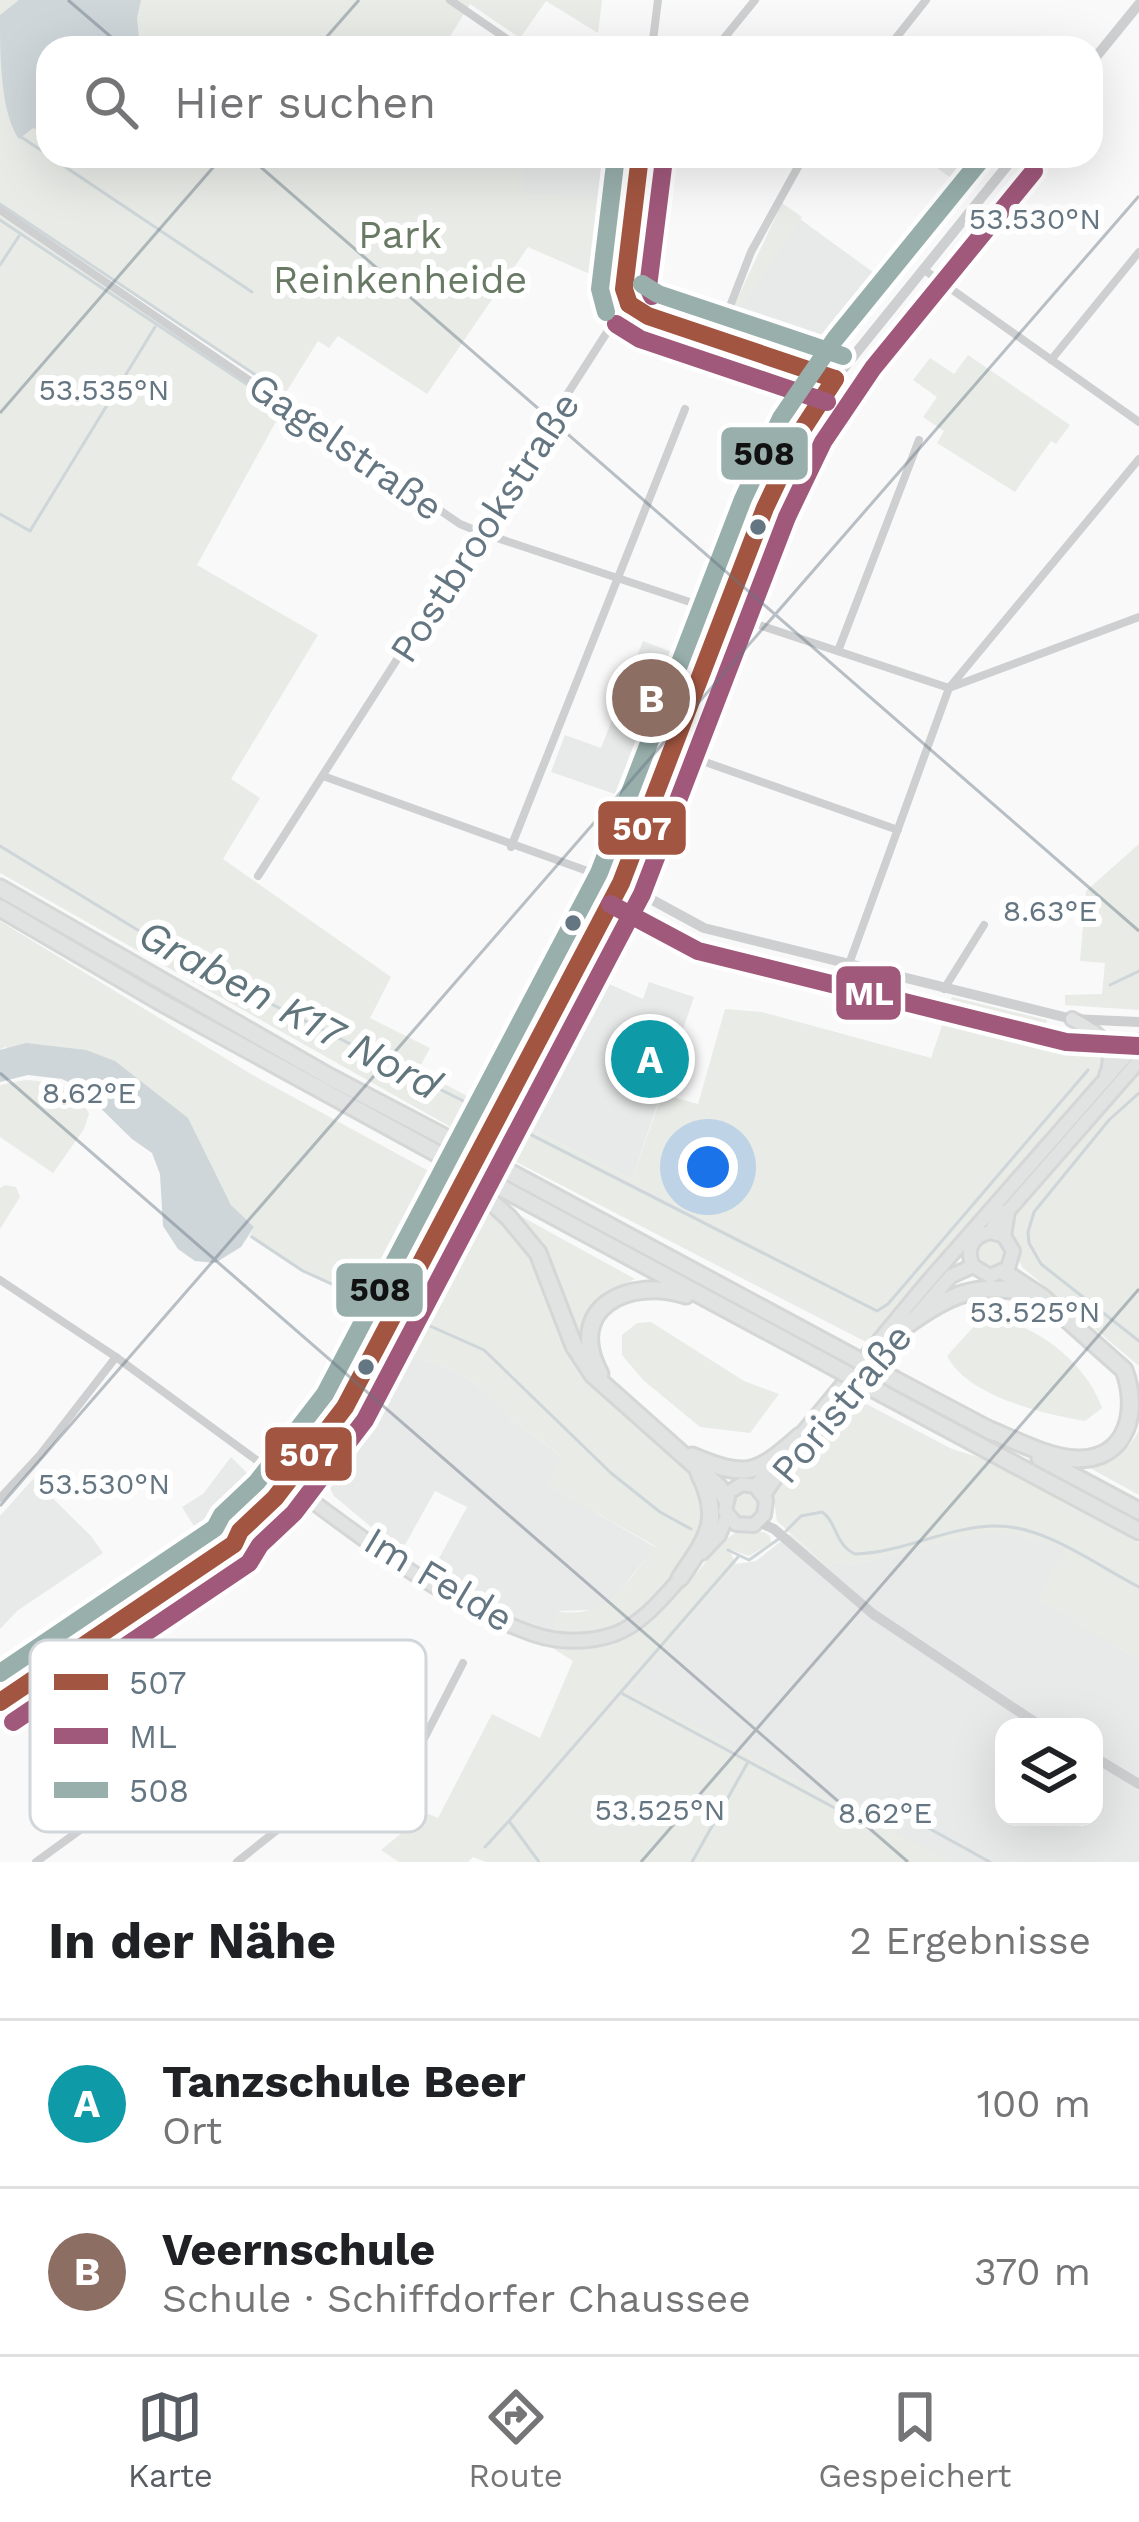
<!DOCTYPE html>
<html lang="de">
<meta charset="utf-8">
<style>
body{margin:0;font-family:"Work Sans",sans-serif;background:#f2f2f2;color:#202124}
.controls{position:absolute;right:36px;bottom:36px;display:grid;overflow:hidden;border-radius:24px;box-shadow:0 12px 48px #0002}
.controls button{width:108px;height:108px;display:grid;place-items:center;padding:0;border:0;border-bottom:3px solid #e0e0e0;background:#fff;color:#202124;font:60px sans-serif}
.you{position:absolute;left:708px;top:1167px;width:42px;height:42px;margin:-30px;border:9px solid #fff;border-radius:50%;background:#1a73e8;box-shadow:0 0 0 18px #1a73e833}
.badge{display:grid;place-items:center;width:78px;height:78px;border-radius:50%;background:#565c61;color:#fff;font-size:39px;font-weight:700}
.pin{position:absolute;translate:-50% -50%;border:6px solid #fff;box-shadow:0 3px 12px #0006}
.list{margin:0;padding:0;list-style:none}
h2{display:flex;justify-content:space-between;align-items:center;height:156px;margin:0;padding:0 48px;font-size:51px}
h2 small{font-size:39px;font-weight:400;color:#757577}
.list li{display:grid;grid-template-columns:78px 1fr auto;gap:36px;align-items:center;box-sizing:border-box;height:168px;padding:0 48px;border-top:3px solid #e0e0e0}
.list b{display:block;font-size:45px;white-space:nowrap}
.list p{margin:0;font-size:39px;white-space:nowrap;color:#757577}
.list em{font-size:39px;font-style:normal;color:#757577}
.icon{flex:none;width:66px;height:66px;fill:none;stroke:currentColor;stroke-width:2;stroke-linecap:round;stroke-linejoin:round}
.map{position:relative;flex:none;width:1139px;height:1862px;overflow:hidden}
.search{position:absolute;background:#fff;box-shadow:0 12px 48px #0002;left:36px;right:36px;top:36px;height:132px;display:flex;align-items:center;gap:30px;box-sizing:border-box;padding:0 42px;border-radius:36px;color:#757577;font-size:45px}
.sheet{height:492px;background:#fff}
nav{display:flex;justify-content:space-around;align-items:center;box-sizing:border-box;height:168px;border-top:3px solid #e0e0e0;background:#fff;font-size:33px;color:#757577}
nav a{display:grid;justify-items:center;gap:6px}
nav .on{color:#565c61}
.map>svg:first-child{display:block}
.built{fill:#e8e9e9;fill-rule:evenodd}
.green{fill:#e8ebe6}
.water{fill:#ced6d9}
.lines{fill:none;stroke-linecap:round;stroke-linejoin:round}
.stream{stroke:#ced6d9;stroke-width:3}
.secondary-casing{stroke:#d5d6d7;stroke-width:18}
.motorway-casing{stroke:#d5d6d6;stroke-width:21}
.minor{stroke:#cecfd0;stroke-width:8}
.tertiary{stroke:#cecfd0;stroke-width:10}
.secondary{stroke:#e1e2e2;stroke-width:12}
.motorway{stroke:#e1e2e2;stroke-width:15}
.motorway-bridge-casing{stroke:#d5d6d6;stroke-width:21;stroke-linecap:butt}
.motorway-bridge{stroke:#e1e2e2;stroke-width:15}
.bus-1-casing{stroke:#fff;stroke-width:27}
.bus-2-casing{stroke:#fff;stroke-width:27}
.bus-3-casing{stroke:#fff;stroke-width:27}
.bus-1{stroke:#a25641;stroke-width:18}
.bus-2{stroke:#a0587b;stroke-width:18}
.bus-3{stroke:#98afac;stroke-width:18}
.ticks{fill:none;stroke:#657683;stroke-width:3;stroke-opacity:0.45}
.bus-dot{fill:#657683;stroke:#fff;stroke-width:4.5}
.labels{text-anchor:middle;stroke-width:12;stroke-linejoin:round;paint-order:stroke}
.park-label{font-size:39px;fill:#687a64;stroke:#fff}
.street-label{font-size:39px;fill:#657683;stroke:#fff}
.water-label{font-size:42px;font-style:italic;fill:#60757c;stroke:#fff}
.key{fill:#fff;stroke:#d1d6da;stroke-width:3}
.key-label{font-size:33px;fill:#657683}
.ticks-label{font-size:30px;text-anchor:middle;fill:#657683;stroke:#fff;stroke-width:12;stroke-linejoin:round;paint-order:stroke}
.line-badge{stroke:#fff;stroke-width:4.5}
.badge-label{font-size:33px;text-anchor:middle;font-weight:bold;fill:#fff}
.pale-badge-label{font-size:33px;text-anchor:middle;font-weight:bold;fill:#111}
</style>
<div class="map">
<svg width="1139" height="1862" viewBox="0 0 1139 1862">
<rect width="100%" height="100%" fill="#f9f9f9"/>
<!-- built -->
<g class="built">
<polygon points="523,156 630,156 622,216 537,205 504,182"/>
<polygon points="921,156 984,156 993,163 971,193"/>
<polygon points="800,219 892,286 826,360 812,359 731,333 733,319"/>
<polygon points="643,641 695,661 641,803 551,772 565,735 601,748"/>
<polygon points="582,972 643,999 649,982 694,997 632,1179 509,1118"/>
<polygon points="390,1348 452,1369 482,1388 516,1423 562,1457 548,1485 655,1547 612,1601 591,1610 559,1611 554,1632 513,1617 431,1573 467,1507 435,1491 401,1552 334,1496 325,1478 327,1462"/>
<polygon points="231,1457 265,1491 207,1547 182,1507 203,1494"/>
<polygon points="33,1479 91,1536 103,1553 17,1611 0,1629 0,1516"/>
<path d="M 989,1531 L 1068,1547 L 1038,1600 L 1139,1659 L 1139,1862 L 949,1862 L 629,1691 L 736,1564 L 756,1561 L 790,1534 L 828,1568 L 834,1562 L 852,1565 ZM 1004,1727 L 1094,1727 L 1094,1817 L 1004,1817 Z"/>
</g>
<!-- green -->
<g class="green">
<polygon points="0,0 602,0 598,33 546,1 520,38 470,4 443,48 48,48 48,156 465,156 482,168 501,156 530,156 522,175 523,192 597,198 613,194 620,156 629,156 615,285 528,247 427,394 338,336 329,348 318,341 285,394 0,205"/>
<polygon points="782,203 802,217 737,314 732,310"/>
<polygon points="0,214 284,407 197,565 318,635 231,779 260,798 223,859 391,977 370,1018 430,1048 418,1070 488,1107 472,1139 0,873"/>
<polygon points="968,355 1070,425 1056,444 1051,441 1015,492 937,443 944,431 923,417 937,397 913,380 930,358 954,374"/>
<polygon points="1139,844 1139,1010 1065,1005 1065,995 1102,994 1105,963 1080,961 1086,891"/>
<polygon points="0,921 251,1074 447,1181 381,1309 302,1272 249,1237 254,1227 231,1205 188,1119 5,1047 0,1050"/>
<polygon points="952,997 1047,1020 1046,1026 1093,1040 1100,1055 1106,1053 1100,1081 870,1344 493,1150 509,1118 632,1179 662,1094 698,1104 725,1009 762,1012 931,1058"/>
<path d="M 1139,1067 L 1139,1366 L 1022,1267 C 1016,1257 1010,1227 1012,1215 Z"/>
<path d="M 25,1080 C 52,1081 77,1087 89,1114 L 84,1129 L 53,1173 L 0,1137 L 0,1085 Z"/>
<polygon points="5,1185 16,1187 20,1197 0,1229 0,1188"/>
<path d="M 471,1195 C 490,1211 510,1226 524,1246 C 554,1290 557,1345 593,1386 C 617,1413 696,1464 704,1494 C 715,1533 657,1603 625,1621 C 603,1633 578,1637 554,1632 L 558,1611 C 607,1621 629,1580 655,1546 L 547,1485 L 561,1456 L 516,1423 L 482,1388 L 452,1369 L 390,1348 Z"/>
<path d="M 517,1214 L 635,1279 C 603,1293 587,1310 582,1345 L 542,1247 Z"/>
<circle cx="991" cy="1253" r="15"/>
<path d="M 990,1318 C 1037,1324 1086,1363 1102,1408 L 1085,1421 C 1043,1414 967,1396 947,1356 L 977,1323 Z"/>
<polygon points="651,1322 744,1381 779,1394 750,1433 700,1427 643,1380 622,1355 622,1335 637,1323"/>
<polygon points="853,1397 952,1449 984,1459 1139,1543 1139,1659 1037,1600 1067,1547 989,1532 852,1565 834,1562 828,1568 777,1521 773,1495"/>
<path d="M 1139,1430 L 1139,1495 L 1088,1467 C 1111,1461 1128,1453 1139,1430 Z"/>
<circle cx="746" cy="1506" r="15"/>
<path d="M 737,1532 L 764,1532 L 770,1536 L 771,1543 L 749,1556 L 729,1549 L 736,1564 L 630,1691 L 949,1862 L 486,1862 L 473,1857 L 468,1862 L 399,1862 L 381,1850 L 426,1813 L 438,1818 L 492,1714 L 540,1738 L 573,1661 L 546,1644 C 643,1651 668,1603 727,1538 Z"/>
</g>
<!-- water -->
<g class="water">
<path d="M 19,0 L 141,0 L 137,18 L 140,48 L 48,48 L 48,134 L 33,128 L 19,139 C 0,112 0,53 0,15 Z"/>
<polygon points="26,1043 86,1050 115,1061 188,1118 231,1205 254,1227 241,1247 215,1263 195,1261 178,1249 163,1226 160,1174 152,1153 132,1139 80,1088 62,1079 28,1075 0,1082 0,1050"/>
</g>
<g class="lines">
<!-- stream -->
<g class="stream">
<polyline points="21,137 47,154"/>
<polyline points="49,156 252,292"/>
<polyline points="0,204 284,394"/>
<polyline points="0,220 275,403"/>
<polyline points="0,265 19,236"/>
<polyline points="0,514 30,531 155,327"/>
<polyline points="0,846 200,968 493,1116"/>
<polyline points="1110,985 1139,971"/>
<polyline points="1139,1093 1109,1120 1034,1212 1028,1232 1029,1243 1041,1264 1139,1341"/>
<polyline points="502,1120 877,1311 888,1304 1088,1070"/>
<polyline points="252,1237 303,1271 374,1303"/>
<polyline points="403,1314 484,1350 611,1473 660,1512 691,1529"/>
<path d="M 786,1531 L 801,1516 L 822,1512 C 837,1522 835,1545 855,1554 C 902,1553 947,1527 993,1526 C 1043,1524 1096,1565 1139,1587"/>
<polyline points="728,1550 749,1560 780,1538"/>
<polyline points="623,1694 859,1821"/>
<polyline points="912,1819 990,1862"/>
<polyline points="485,1847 508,1822"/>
<polyline points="539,1862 509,1821 738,1557"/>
<polyline points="692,1862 748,1762"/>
</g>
<defs>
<g id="secondary">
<path d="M 1072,1019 C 1096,1031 1119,1046 1106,1076"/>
<path d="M 991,1232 L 1004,1236 L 1013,1251 L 1008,1268 L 990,1276 L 973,1266 C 965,1249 973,1235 991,1232 L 1000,1211"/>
<polyline points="1004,1236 1008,1211 1139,1061"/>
<polyline points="796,1441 925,1285 1139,1041"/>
<path d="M 288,1483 C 360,1537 446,1604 533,1634 C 559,1643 589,1643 615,1634 C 645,1622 664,1596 685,1573"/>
<polyline points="755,1486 766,1500 764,1515 754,1525 736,1524 725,1511 729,1492 742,1484 755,1486 782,1456"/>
<polyline points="764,1495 774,1480 951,1276 973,1266"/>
<polyline points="234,1544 240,1531 292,1478"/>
<polyline points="702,1553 719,1535 727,1516"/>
<polyline points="0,1702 234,1544 246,1541 299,1486"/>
</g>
<g id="motorway">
<polyline points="0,888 328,1076 461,1146"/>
<polyline points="0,908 159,1001 451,1161"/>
<polyline points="494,1164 834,1347"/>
<polyline points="487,1180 823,1361"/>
<polyline points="481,1192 509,1218 538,1253 574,1346 593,1375 719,1487 726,1499"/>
<path d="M 907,1325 C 947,1296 977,1281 1028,1293"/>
<path d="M 600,1374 C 564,1307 629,1277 686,1295"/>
<polyline points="895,1380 993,1432"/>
<polyline points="883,1394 1139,1531"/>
<path d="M 985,1428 C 1013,1439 1047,1458 1077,1459 C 1129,1460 1139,1408 1124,1370 L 1042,1297 L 1004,1272"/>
<path d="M 692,1456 C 747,1479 756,1475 800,1436"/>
<polyline points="1040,1458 1139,1511"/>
<path d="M 680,1578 C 707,1538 723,1520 699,1473"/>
</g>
</defs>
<!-- secondary casing -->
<use href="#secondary" class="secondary-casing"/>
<!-- motorway casing -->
<use href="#motorway" class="motorway-casing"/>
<!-- minor -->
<g class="minor">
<polyline points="450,0 520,48"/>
<polyline points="652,48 658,0"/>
<polyline points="716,48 755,0"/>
<polyline points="888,48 926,0"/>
<polyline points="0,210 460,524 482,533 949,688 1139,617"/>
<polyline points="923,269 1139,422"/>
<polyline points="629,304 648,316 835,379"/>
<polyline points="629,304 624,289 640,156"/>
<polyline points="717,340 751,252 804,156"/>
<polyline points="1051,360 1139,252"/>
<polyline points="838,651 919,440"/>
<polyline points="674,751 898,830"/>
<polyline points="323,776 621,883"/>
<polyline points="511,847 685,409"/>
<polyline points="258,876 620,312 629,304"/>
<polyline points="849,964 949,688 1139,459"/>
<polyline points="944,989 984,925"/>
<polyline points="0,1280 116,1357 266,1467"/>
<polyline points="0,1498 40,1455 116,1357"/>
<polyline points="109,1630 392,1801 463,1663"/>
<polyline points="36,1862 153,1777 219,1698"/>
<polyline points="237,1862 346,1775"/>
</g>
<!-- tertiary -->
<g class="tertiary">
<polyline points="1091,63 1139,4"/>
<polyline points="621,883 704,928 1072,1019 1139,1022"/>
<polyline points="292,1478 329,1427"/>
<polyline points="300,1484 342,1418 632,860 784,463 835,379 1015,156"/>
<polyline points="759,1522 774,1529 873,1614 1042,1727"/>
<polyline points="1094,1757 1139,1784"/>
</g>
<!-- secondary -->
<use href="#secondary" class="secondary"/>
<!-- motorway -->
<use href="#motorway" class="motorway"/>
<defs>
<g id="motorway-bridge">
<polyline points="461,1146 494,1164"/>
<polyline points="451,1161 487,1180"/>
<polyline points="455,1171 481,1192"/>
<polyline points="834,1347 895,1380"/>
<polyline points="823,1361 883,1394"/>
</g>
</defs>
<!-- motorway-bridge casing -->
<use href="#motorway-bridge" class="motorway-bridge-casing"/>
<!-- motorway-bridge -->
<use href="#motorway-bridge" class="motorway-bridge"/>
<defs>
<g id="bus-1">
<polyline points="629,304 648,316 835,379"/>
<polyline points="629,304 624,289 640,156"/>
<polyline points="0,1702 234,1544 240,1531 275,1498 345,1407 621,883 765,508 802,430 835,379"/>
</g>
<g id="bus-2">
<polyline points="652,296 648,287 664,159"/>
<polyline points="616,324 640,339 827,402"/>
<polyline points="610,904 698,951 1066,1042 1138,1046"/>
<polyline points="13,1722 249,1563 260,1545 294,1513 365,1420 642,894 787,517 823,442 873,368 1034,171"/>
</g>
<g id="bus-3">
<polyline points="642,284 658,294 843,356"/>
<polyline points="606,312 600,289 616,156"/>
<polyline points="0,1673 215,1528 222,1515 257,1482 325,1394 599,873 743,499 781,418 835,339 984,156"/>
</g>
</defs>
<!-- bus-1 casing -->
<use href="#bus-1" class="bus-1-casing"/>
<!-- bus-2 casing -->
<use href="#bus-2" class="bus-2-casing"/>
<!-- bus-3 casing -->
<use href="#bus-3" class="bus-3-casing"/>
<!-- bus-1 -->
<use href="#bus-1" class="bus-1"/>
<!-- bus-2 -->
<use href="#bus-2" class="bus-2"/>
<!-- bus-3 -->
<use href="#bus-3" class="bus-3"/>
</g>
<!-- ticks -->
<path class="ticks" d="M 68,0 L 124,48M 317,48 L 359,0M 248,156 L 1139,931M 0,413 L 223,156M 0,1073 L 908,1862M 0,1506 L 1139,196M 641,1862 L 1139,1289"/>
<!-- markers -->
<g class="bus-dot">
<circle cx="758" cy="527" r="10"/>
<circle cx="573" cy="923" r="10"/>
<circle cx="366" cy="1367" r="10"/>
</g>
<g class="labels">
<!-- park labels -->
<g class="park-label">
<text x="400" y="248">Park<tspan x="400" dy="45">Reinkenheide</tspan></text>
</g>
<!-- street labels -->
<g class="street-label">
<text transform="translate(346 446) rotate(35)" y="14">Gagelstraße</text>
<text transform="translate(484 527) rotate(-57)" y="14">Postbrookstraße</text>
<text transform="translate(841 1403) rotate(-50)" y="14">Poristraße</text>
<text transform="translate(439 1579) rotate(31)" y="14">Im Felde</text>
</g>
<!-- water labels -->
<g class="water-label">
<text transform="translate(290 1009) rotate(28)" y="15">Graben K17 Nord</text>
</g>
</g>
<!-- legend -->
<rect x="30" y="1640" width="396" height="192" rx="18" class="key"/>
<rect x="54" y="1674" width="54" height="16" fill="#a25641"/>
<rect x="54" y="1728" width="54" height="16" fill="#a0587b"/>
<rect x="54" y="1782" width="54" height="16" fill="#98afac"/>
<g class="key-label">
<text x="129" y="1694">507</text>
<text x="129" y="1748">ML</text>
<text x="129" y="1802">508</text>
</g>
<g class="ticks-label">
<text x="1035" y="229">53.530°N</text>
<text x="104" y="400">53.535°N</text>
<text x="1050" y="921">8.63°E</text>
<text x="89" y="1103">8.62°E</text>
<text x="1035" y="1322">53.525°N</text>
<text x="104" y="1494">53.530°N</text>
<text x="660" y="1820">53.525°N</text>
<text x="885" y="1823">8.62°E</text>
</g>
<g class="line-badge">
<rect x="719" y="425" width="91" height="57" rx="12" fill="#98afac"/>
<rect x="596" y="799" width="92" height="58" rx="12" fill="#a25641"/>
<rect x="834" y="964" width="69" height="58" rx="12" fill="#a0587b"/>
<rect x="334" y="1261" width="91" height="58" rx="12" fill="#98afac"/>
<rect x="263" y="1425" width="91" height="58" rx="12" fill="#a25641"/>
</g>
<g class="badge-label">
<text x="642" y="840">507</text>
<text x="869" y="1005">ML</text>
<text x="309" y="1466">507</text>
</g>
<g class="pale-badge-label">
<text x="764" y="465">508</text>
<text x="380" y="1301">508</text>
</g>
</svg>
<div class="controls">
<button><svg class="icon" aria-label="layers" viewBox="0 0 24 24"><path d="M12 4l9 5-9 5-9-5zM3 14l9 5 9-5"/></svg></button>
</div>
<div class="you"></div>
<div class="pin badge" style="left:650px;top:1059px;background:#0f9aa8">A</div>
<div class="pin badge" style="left:651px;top:698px;background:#8d6e63">B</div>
<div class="search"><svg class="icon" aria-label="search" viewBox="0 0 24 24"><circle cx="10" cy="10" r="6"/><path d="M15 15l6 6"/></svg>Hier suchen</div>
</div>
<section class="sheet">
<h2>In der Nähe<small>2 Ergebnisse</small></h2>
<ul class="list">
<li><span class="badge" style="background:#0f9aa8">A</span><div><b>Tanzschule Beer</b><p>Ort</p></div><em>100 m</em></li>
<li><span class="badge" style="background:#8d6e63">B</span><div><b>Veernschule</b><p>Schule · Schiffdorfer Chaussee</p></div><em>370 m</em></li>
</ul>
</section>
<nav>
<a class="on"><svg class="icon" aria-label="map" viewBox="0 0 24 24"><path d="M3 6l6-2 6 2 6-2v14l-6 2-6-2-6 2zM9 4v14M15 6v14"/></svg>Karte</a>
<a><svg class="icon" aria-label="directions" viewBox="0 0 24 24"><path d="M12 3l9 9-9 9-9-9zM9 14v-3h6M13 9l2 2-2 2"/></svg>Route</a>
<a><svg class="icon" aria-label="saved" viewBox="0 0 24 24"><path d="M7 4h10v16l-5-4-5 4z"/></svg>Gespeichert</a>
</nav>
